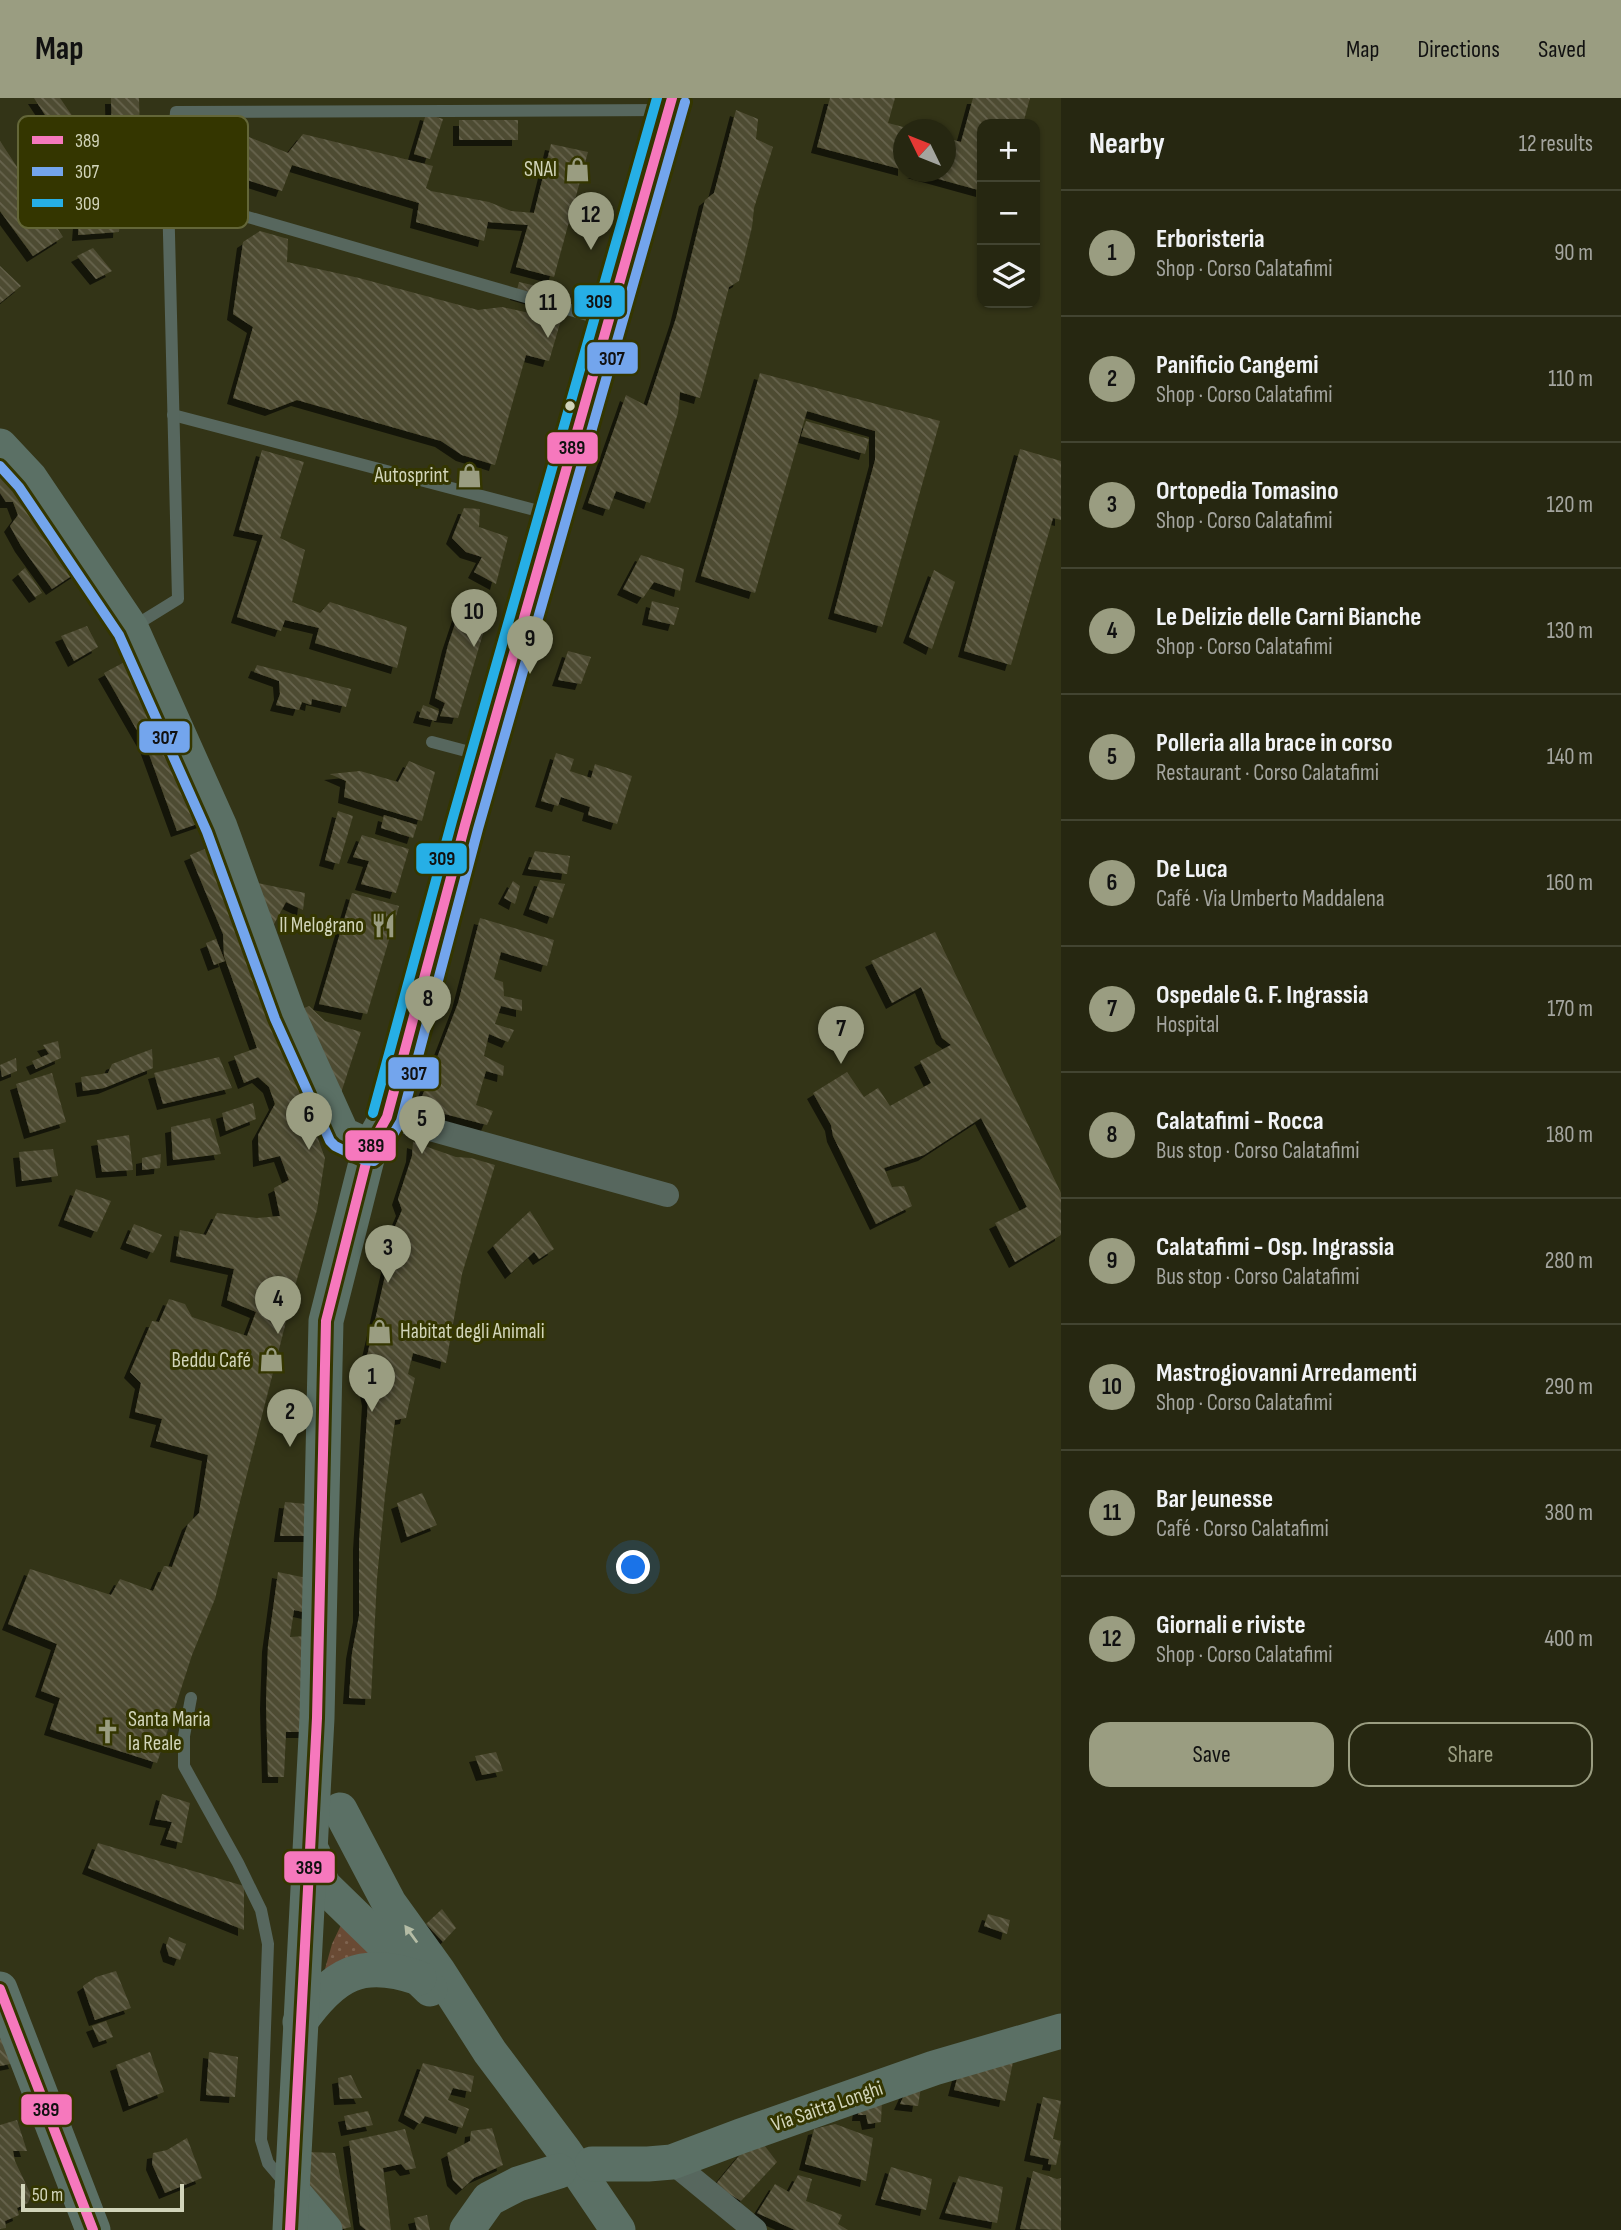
<!DOCTYPE html>
<meta charset="utf-8">
<style>
body{margin:0;font-family:"Sofia Sans Condensed",sans-serif;background:#2e2f1a;color:#f1f3f6}
.controls{position:absolute;right:21px;top:21px;display:grid;overflow:hidden;border-radius:14px;box-shadow:0 2px 5px #0004}
.controls button{width:63px;height:63px;display:grid;place-items:center;padding:0;border:0;border-bottom:2px solid #424431;background:#262711;color:#f1f3f6;font:35px sans-serif}
.compass{position:absolute;left:893px;top:21px;width:63px;height:63px;border-radius:50%;background:#262711;box-shadow:0 2px 5px #0004;rotate:313deg}
.scale{position:absolute;left:21px;bottom:18px;width:163px;box-sizing:border-box;padding-left:7px;border:4px solid #d2d5ba;border-top:0;font-size:19px;line-height:24px;white-space:nowrap;color:#d2d5ba;-webkit-text-stroke:5px #343600;paint-order:stroke}
.you{position:absolute;left:634px;top:1470px;width:24px;height:24px;margin:-18px;border:5px solid #fff;border-radius:50%;background:#1a73e8;box-shadow:0 0 0 10px #1a73e833}
.badge{display:grid;place-items:center;width:46px;height:46px;border-radius:50%;background:#9a9d81;color:#111;font-size:23px;font-weight:700}
.pin{position:absolute;translate:-50% -58px;filter:drop-shadow(0 2px 4px #0008)}
.pin::after{content:'';position:absolute;top:37px;width:24px;height:21px;background:inherit;clip-path:polygon(0 0,100% 0,50% 100%)}
.list{margin:0;padding:0;list-style:none}
h2{display:flex;justify-content:space-between;align-items:center;height:91px;margin:0;padding:0 28px;font-size:30px}
h2 small{font-size:23px;font-weight:400;color:#a4a59f}
.list li{display:grid;grid-template-columns:46px 1fr auto;gap:21px;align-items:center;box-sizing:border-box;height:126px;padding:0 28px;border-top:2px solid #424431}
.list b{display:block;font-size:26px;white-space:nowrap}
.list p{margin:0;font-size:23px;white-space:nowrap;color:#a4a59f}
.list em{font-size:23px;font-style:normal;color:#a4a59f}
.actions{display:flex;gap:14px;padding:21px 28px}
.actions a{flex:1;padding:16px 0;border:2px solid #9a9d81;border-radius:21px;text-align:center;font-size:24px;color:#9a9d81}
.actions .main{background:#9a9d81;color:#111}
.icon{flex:none;width:38px;height:38px;fill:none;stroke:currentColor;stroke-width:2;stroke-linecap:round;stroke-linejoin:round}
.map{position:relative;flex:none;width:1061px;height:2132px;overflow:hidden}
header{display:flex;align-items:center;gap:42px;box-sizing:border-box;height:98px;padding:0 35px;background:#9a9d81;color:#111}
header strong{font-size:33px}
nav{display:flex;gap:38px;margin-inline-start:auto;font-size:24px}
main{display:flex}
aside{flex:1;background:#262711}
.map>svg:first-child{display:block}
.grass{fill:url(#grass-dots)}
.building{fill:url(#building-back-hatch);filter:url(#shadow)}
.lines{fill:none;stroke-linecap:round;stroke-linejoin:round}
.lane{stroke:#57675e;stroke-width:12}
.street{stroke:#57675e;stroke-width:24}
.secondary{stroke:#5b7065;stroke-width:35}
.bus-1-casing{stroke:#343600;stroke-width:16}
.bus-2-casing{stroke:#343600;stroke-width:16}
.bus-3-casing{stroke:#343600;stroke-width:16}
.bus-1{stroke:#f678bd;stroke-width:10}
.bus-2{stroke:#73a5ed;stroke-width:10}
.bus-3{stroke:#26afe6;stroke-width:10}
.oneway{fill:#b4bca5}
.bus-dot{fill:#d2d5ba;stroke:#343600;stroke-width:2.5}
.labels{text-anchor:middle;stroke-width:6;stroke-linejoin:round;paint-order:stroke}
.poi-label{font-size:21px;fill:#d2d5ba;stroke:#343600;text-anchor:end}
.street-label{font-size:21px;fill:#d2d5ba;stroke:#343600}
.key{fill:#343600;stroke:#636638;stroke-width:2}
.key-label{font-size:19px;fill:#d2d5ba}
.line-badge{stroke:#343600;stroke-width:2.5}
.pale-badge-label{font-size:19px;text-anchor:middle;font-weight:bold;fill:#111}
</style>
<header>
<strong>Map</strong>
<nav><a>Map</a><a>Directions</a><a>Saved</a></nav>
</header>
<main>
<div class="map">
<svg width="1061" height="2132" viewBox="0 0 1061 2132">
<defs>
<pattern id="grass-dots" width="8" height="8" patternUnits="userSpaceOnUse" patternTransform="scale(1.75)"><rect width="8" height="8" fill="#694a34"/><path d="M2 2h.1M6 6h.1" fill="none" stroke="#7e634f" stroke-width="1.8" stroke-linecap="round"/></pattern>
<pattern id="building-back-hatch" width="6" height="6" patternUnits="userSpaceOnUse" patternTransform="scale(1.75)"><rect width="6" height="6" fill="#4e4b32"/><path d="M-1 5l2 2M0 0l6 6M5-1l2 2" fill="none" stroke="#67644e"/></pattern>
<filter id="shadow"><feDropShadow dx="-6" dy="6" stdDeviation="0" flood-color="#0009"/></filter>
</defs>
<rect width="100%" height="100%" fill="#333417"/>
<!-- grass -->
<polygon class="grass" points="341,1827 388,1862 332,1875 325,1871 332,1846"/>
<!-- building -->
<g class="building">
<polygon points="34,0 60,0 86,38 68,52"/>
<polygon points="111,0 139,0 141,79 113,80"/>
<polygon points="830,0 895,0 888,25 911,31 904,32 904,72 817,49"/>
<polygon points="973,0 1030,0 1023,26 982,26 982,93 913,74 946,74 946,40 961,44"/>
<polygon points="736,12 758,21 756,41 773,49 754,110 752,129 739,183 729,189 700,300 680,294 678,315 650,405 616,393 609,412 588,405 626,297 647,308 676,220 705,102 714,95"/>
<polygon points="426,16 443,21 430,61 414,56"/>
<rect x="459" y="22" width="59" height="20"/>
<polygon points="227,30 288,55 303,36 433,68 426,90 431,93 489,104 511,113 534,115 551,46 588,54 554,179 516,169 528,127 488,124 484,143 416,124 419,105 292,67 282,93 212,71"/>
<polygon points="0,43 63,139 33,158 0,113"/>
<polygon points="120,115 119,134 78,137 79,124"/>
<polygon points="260,133 288,141 287,164 359,180 478,212 502,209 561,222 549,263 526,257 495,367 462,357 441,343 297,302 271,312 233,300 253,229 233,216 243,144"/>
<polygon points="93,150 112,173 96,181 77,158"/>
<polygon points="0,168 21,188 0,205"/>
<polygon points="519,184 554,192 550,206 516,196"/>
<polygon points="760,275 940,323 882,529 834,515 875,362 875,333 807,313 755,495 701,478"/>
<polygon points="806,323 869,341 865,356 801,338"/>
<polygon points="1020,351 1061,363 1061,422 1053,420 1011,567 964,553"/>
<polygon points="262,352 304,364 280,440 305,452 292,504 320,515 330,504 407,529 397,570 315,545 319,530 285,522 281,533 237,519 263,437 239,432"/>
<polygon points="0,375 31,403 82,471 52,491 21,448 10,428 18,417 13,404 6,404 0,395"/>
<polygon points="464,410 480,411 479,429 508,439 496,486 474,474 482,459 466,454 452,440"/>
<polygon points="641,457 684,471 680,493 654,484 643,500 623,491"/>
<polygon points="25,470 42,495 35,499 18,476"/>
<polygon points="934,472 955,484 932,551 909,539"/>
<polygon points="466,493 493,502 458,620 440,618 445,605 435,600 448,547"/>
<polygon points="652,503 679,510 674,527 648,521"/>
<polygon points="87,528 98,549 74,563 61,538"/>
<polygon points="568,553 591,559 581,586 558,582"/>
<polygon points="132,560 209,722 177,733 146,648 104,575"/>
<polygon points="257,567 351,591 346,609 312,601 311,607 302,604 299,612 276,607 280,596 279,583 254,574"/>
<polygon points="423,607 439,613 436,623 419,619"/>
<polygon points="556,655 574,661 570,673 591,680 595,666 632,678 617,726 588,717 590,709 561,699 558,708 541,703"/>
<polygon points="409,663 435,674 422,723 344,699 346,683 330,676 360,673 398,684"/>
<polygon points="338,713 353,718 339,766 325,762"/>
<polygon points="384,717 417,727 413,740 381,730"/>
<polygon points="362,737 409,751 396,795 361,786 369,763 353,759"/>
<polygon points="212,748 325,1060 317,1112 297,1181 215,1501 192,1557 157,1665 50,1631 60,1600 41,1593 57,1546 8,1526 30,1471 111,1497 120,1481 153,1493 164,1468 172,1469 188,1426 199,1415 208,1357 156,1343 162,1321 135,1314 141,1285 130,1274 152,1223 159,1224 169,1201 185,1206 192,1219 247,1238 256,1214 227,1202 234,1171 176,1158 180,1132 206,1137 217,1115 257,1120 280,1118 274,1090 289,1082 280,1058 259,1063 258,1037 275,1006 269,989 258,979 244,985 234,958 257,950 224,858 223,836 190,757"/>
<polygon points="535,753 570,758 567,776 528,771"/>
<polygon points="540,782 565,786 553,820 529,811"/>
<polygon points="513,783 520,788 515,806 504,800"/>
<polygon points="253,784 305,795 303,812 286,804 273,828"/>
<polygon points="352,795 399,808 367,916 319,906"/>
<polygon points="480,820 554,842 547,868 501,854 494,881 503,884 504,898 522,902 522,913 501,908 495,926 514,932 508,944 489,936 484,958 504,968 503,978 486,973 476,1007 493,1013 487,1027 418,1009 458,905"/>
<polygon points="935,834 1061,1095 1061,1137 1015,1164 995,1125 1027,1109 981,1020 924,1057 884,1070 892,1089 904,1088 912,1108 876,1126 833,1038 831,1027 813,995 847,974 864,999 878,990 890,1008 931,985 920,963 951,947 942,940 921,889 892,905 871,863"/>
<polygon points="216,841 225,863 214,867 206,845"/>
<polygon points="309,908 325,923 361,934 341,995 297,913"/>
<polygon points="58,943 61,960 36,971 32,963 49,956 43,947"/>
<polygon points="152,951 153,970 104,990 83,993 81,979 108,975 112,966"/>
<polygon points="219,959 232,990 163,1006 154,975"/>
<polygon points="16,960 17,973 2,979 0,967"/>
<polygon points="52,975 66,1024 30,1035 16,986"/>
<polygon points="253,1005 256,1021 226,1033 222,1015"/>
<polygon points="210,1020 221,1056 173,1062 171,1029"/>
<polygon points="129,1037 133,1072 102,1074 97,1042"/>
<polygon points="413,1044 456,1059 471,1060 495,1067 462,1176 446,1265 413,1255 408,1276 415,1280 406,1320 395,1322 385,1397 377,1481 371,1601 349,1600 352,1555 359,1518 359,1446 368,1302 363,1276 387,1169 384,1154 402,1112 398,1101 412,1058"/>
<polygon points="53,1051 58,1078 22,1083 19,1054"/>
<polygon points="161,1056 160,1070 142,1072 142,1060"/>
<polygon points="76,1091 111,1103 97,1134 64,1122"/>
<polygon points="530,1113 554,1151 539,1161 534,1154 511,1175 493,1148"/>
<polygon points="134,1126 162,1137 153,1155 126,1145"/>
<polygon points="422,1395 437,1427 407,1439 397,1405"/>
<polygon points="285,1404 306,1406 312,1438 280,1438"/>
<polygon points="278,1474 316,1482 308,1515 294,1512 290,1539 306,1538 306,1634 286,1634 284,1679 268,1679 266,1605 268,1548"/>
<polygon points="496,1654 503,1673 482,1677 475,1658"/>
<polygon points="162,1696 190,1705 182,1745 166,1741 172,1724 155,1721"/>
<polygon points="98,1745 244,1788 244,1832 88,1770"/>
<polygon points="442,1811 456,1830 443,1844 426,1826"/>
<polygon points="988,1816 1010,1822 1007,1836 984,1828"/>
<polygon points="169,1839 186,1846 180,1862 169,1858 166,1848"/>
<polygon points="116,1873 131,1910 95,1922 83,1888 96,1879"/>
<polygon points="106,1923 113,1939 99,1944 92,1928"/>
<polygon points="0,1927 15,1965 0,1968"/>
<polygon points="150,1954 164,1994 129,2008 116,1967"/>
<polygon points="209,1954 238,1959 235,1999 206,1997"/>
<polygon points="1014,1959 1005,2003 954,1992 958,1977"/>
<polygon points="423,1965 474,1978 471,1994 453,1990 448,2002 469,2011 462,2030 425,2018 420,2026 404,2017"/>
<polygon points="351,1977 362,2000 340,2001 338,1980"/>
<polygon points="921,1989 918,2008 900,2006 906,1993"/>
<polygon points="1043,1999 1061,2003 1053,2041 1061,2043 1056,2067 1048,2066 1049,2061 1030,2057"/>
<polygon points="882,2002 881,2024 868,2026 866,2017 858,2017 859,2009"/>
<polygon points="368,2013 373,2027 347,2032 344,2018"/>
<polygon points="17,2022 27,2053 13,2053 15,2063 31,2097 28,2105 17,2110 19,2117 5,2123 6,2130 0,2131 0,2027"/>
<polygon points="835,2026 873,2040 866,2083 805,2066 814,2031"/>
<polygon points="492,2030 503,2067 474,2080 462,2091 453,2082 447,2055 470,2043 471,2033"/>
<polygon points="405,2031 416,2070 406,2072 401,2066 383,2070 391,2132 366,2132 360,2127 349,2043"/>
<polygon points="187,2040 202,2080 165,2095 152,2066 153,2055 167,2052"/>
<polygon points="761,2043 777,2064 741,2103 715,2087 743,2053"/>
<polygon points="308,2054 335,2055 351,2129 339,2132 303,2093"/>
<polygon points="891,2069 932,2081 926,2112 881,2101"/>
<polygon points="1033,2073 1057,2081 1061,2080 1061,2132 1020,2131"/>
<polygon points="798,2077 812,2081 806,2103 842,2117 838,2126 848,2132 795,2132 757,2115 775,2086 789,2094"/>
<polygon points="959,2078 1003,2089 997,2125 945,2115"/>
<polygon points="427,2117 430,2132 417,2132 414,2120"/>
</g>
<g class="lines">
<!-- lane -->
<g class="lane">
<polyline points="168,96 605,222"/>
<polyline points="173,317 550,416"/>
<polyline points="131,530 178,501 168,96 176,14 666,12"/>
<polyline points="432,644 481,657"/>
<polyline points="191,1600 184,1638 184,1668 238,1765 261,1812 268,1846 261,2042 268,2065 285,2085"/>
</g>
<!-- street -->
<g class="street">
<polyline points="387,1019 667,1097"/>
<polyline points="672,2064 755,2132"/>
</g>
<!-- secondary -->
<g class="secondary">
<polyline points="0,348 30,380 131,530 220,729 288,916 342,1036 370,1049"/>
<polyline points="340,1712 389,1805 438,1873 490,1954 565,2054 618,2132"/>
<polyline points="313,1755 316,1772 324,1788 430,1891"/>
<polyline points="0,1891 93,2132"/>
<path d="M 300,1924 C 334,1876 361,1860 419,1880"/>
<polyline points="592,2066 648,2066 672,2064 741,2038 934,1970 1061,1933"/>
<polyline points="292,2093 325,2132"/>
<polyline points="290,2132 317,1620 326,1223 370,1049 387,1019 465,727 672,0"/>
<polyline points="467,2132 489,2101 518,2086 559,2073"/>
</g>
<defs>
<g id="bus-1">
<polyline points="0,1891 93,2132"/>
<polyline points="290,2132 317,1620 326,1223 370,1049 387,1019 465,727 672,0"/>
</g>
<polyline id="bus-2" points="0,368 19,389 119,537 207,734 275,921 330,1043 335,1048 364,1062 374,1063 381,1057 401,1023 478,731 685,4"/>
<polyline id="bus-3" points="373,1015 452,723 657,0"/>
</defs>
<!-- bus-1 casing -->
<use href="#bus-1" class="bus-1-casing"/>
<!-- bus-2 casing -->
<use href="#bus-2" class="bus-2-casing"/>
<!-- bus-3 casing -->
<use href="#bus-3" class="bus-3-casing"/>
<!-- bus-1 -->
<use href="#bus-1" class="bus-1"/>
<!-- bus-2 -->
<use href="#bus-2" class="bus-2"/>
<!-- bus-3 -->
<use href="#bus-3" class="bus-3"/>
</g>
<!-- one-way arrows -->
<defs><path id="oneway-solid" d="M-6-.8H1V-3.2L6.5 0L1 3.2V.8H-6Z" transform="scale(1.75)"/></defs>
<use class="oneway" href="#oneway-solid" transform="translate(411 1836) rotate(-126)"/>
<!-- icons -->
<defs>
<symbol id="shop-bare" viewBox="-9 -9 18 18"><path d="M-5-2.5h2.3a2.7 3.5 0 0 1 5.4 0H5L5.5 6h-11ZM-1.5-2.5h3a1.5 2.3 0 0 0-3 0Z" fill="#9a9d81" stroke="#343600" stroke-width="2.5" paint-order="stroke"/></symbol>
<symbol id="restaurant-bare" viewBox="-9 -9 18 18"><path d="M-5-6h1v4h1v-4h1v4h1v-4h1v5L-1.5 .5V6h-2V.5L-5-1ZM5-6V6H3V1.5H1.5Q1.5-4 5-6Z" fill="#9a9d81" stroke="#343600" stroke-width="2.5" paint-order="stroke"/></symbol>
<symbol id="church-bare" viewBox="-9 -9 18 18"><path d="M-1.2-6h2.4v3.5h3.3v2.4h-3.3V6h-2.4V-.1h-3.3v-2.4h3.3Z" fill="#9a9d81" stroke="#343600" stroke-width="2.5" paint-order="stroke"/></symbol>
</defs>
<g fill-rule="evenodd">
<use href="#shop-bare" x="560" y="54" width="35" height="35"/>
<use href="#shop-bare" x="452" y="360" width="35" height="35"/>
<use href="#restaurant-bare" x="366" y="810" width="35" height="35"/>
<use href="#shop-bare" x="362" y="1216" width="35" height="35"/>
<use href="#shop-bare" x="254" y="1244" width="35" height="35"/>
<use href="#church-bare" x="90" y="1616" width="35" height="35"/>
</g>
<!-- markers -->
<circle class="bus-dot" cx="570" cy="308" r="6"/>
<g class="labels">
<!-- poi labels -->
<g class="poi-label">
<text x="557" y="78">SNAI</text>
<text x="449" y="384">Autosprint</text>
<text x="364" y="834">Il Melograno</text>
<text x="400" y="1240" text-anchor="start">Habitat degli Animali</text>
<text x="251" y="1269">Beddu Café</text>
<text x="128" y="1628" text-anchor="start">Santa Maria<tspan x="128" dy="24">la Reale</tspan></text>
</g>
<!-- street labels -->
<g class="street-label">
<text transform="translate(827 2008) rotate(-19)" y="7">Via Saitta Longhi</text>
</g>
</g>
<!-- legend -->
<rect x="18" y="18" width="230" height="112" rx="10" class="key"/>
<rect x="32" y="38" width="31" height="8" fill="#f678bd"/>
<rect x="32" y="69" width="31" height="9" fill="#73a5ed"/>
<rect x="32" y="101" width="31" height="8" fill="#26afe6"/>
<g class="key-label">
<text x="75" y="49">389</text>
<text x="75" y="80">307</text>
<text x="75" y="112">309</text>
</g>
<g class="line-badge">
<rect x="573" y="186" width="53" height="34" rx="7" fill="#26afe6"/>
<rect x="586" y="243" width="53" height="34" rx="7" fill="#73a5ed"/>
<rect x="546" y="333" width="53" height="34" rx="7" fill="#f678bd"/>
<rect x="138" y="622" width="53" height="34" rx="7" fill="#73a5ed"/>
<rect x="415" y="744" width="53" height="33" rx="7" fill="#26afe6"/>
<rect x="387" y="958" width="53" height="34" rx="7" fill="#73a5ed"/>
<rect x="344" y="1031" width="53" height="33" rx="7" fill="#f678bd"/>
<rect x="283" y="1752" width="53" height="34" rx="7" fill="#f678bd"/>
<rect x="20" y="1995" width="53" height="33" rx="7" fill="#f678bd"/>
</g>
<g class="pale-badge-label">
<text x="599" y="210">309</text>
<text x="612" y="267">307</text>
<text x="572" y="356">389</text>
<text x="165" y="646">307</text>
<text x="442" y="767">309</text>
<text x="414" y="982">307</text>
<text x="371" y="1054">389</text>
<text x="309" y="1776">389</text>
<text x="46" y="2018">389</text>
</g>
</svg>
<div class="controls">
<button>+</button>
<button>−</button>
<button><svg class="icon" aria-label="layers" viewBox="0 0 24 24"><path d="M12 4l9 5-9 5-9-5zM3 14l9 5 9-5"/></svg></button>
</div>
<svg class="compass" viewBox="-18 -18 36 36"><path d="M0-13l5 13h-10z" fill="#e53935"/><path d="M0 13l5-13h-10z" fill="#a4a59f"/></svg>
<div class="scale">50 m</div>
<div class="you"></div>
<div class="pin badge" style="left:372px;top:1314px">1</div>
<div class="pin badge" style="left:290px;top:1349px">2</div>
<div class="pin badge" style="left:388px;top:1185px">3</div>
<div class="pin badge" style="left:278px;top:1236px">4</div>
<div class="pin badge" style="left:422px;top:1056px">5</div>
<div class="pin badge" style="left:309px;top:1052px">6</div>
<div class="pin badge" style="left:841px;top:966px">7</div>
<div class="pin badge" style="left:428px;top:936px">8</div>
<div class="pin badge" style="left:530px;top:576px">9</div>
<div class="pin badge" style="left:474px;top:549px">10</div>
<div class="pin badge" style="left:548px;top:240px">11</div>
<div class="pin badge" style="left:591px;top:152px">12</div>
</div>
<aside>
<h2>Nearby<small>12 results</small></h2>
<ul class="list">
<li><span class="badge">1</span><div><b>Erboristeria</b><p>Shop · Corso Calatafimi</p></div><em>90 m</em></li>
<li><span class="badge">2</span><div><b>Panificio Cangemi</b><p>Shop · Corso Calatafimi</p></div><em>110 m</em></li>
<li><span class="badge">3</span><div><b>Ortopedia Tomasino</b><p>Shop · Corso Calatafimi</p></div><em>120 m</em></li>
<li><span class="badge">4</span><div><b>Le Delizie delle Carni Bianche</b><p>Shop · Corso Calatafimi</p></div><em>130 m</em></li>
<li><span class="badge">5</span><div><b>Polleria alla brace in corso</b><p>Restaurant · Corso Calatafimi</p></div><em>140 m</em></li>
<li><span class="badge">6</span><div><b>De Luca</b><p>Café · Via Umberto Maddalena</p></div><em>160 m</em></li>
<li><span class="badge">7</span><div><b>Ospedale G. F. Ingrassia</b><p>Hospital</p></div><em>170 m</em></li>
<li><span class="badge">8</span><div><b>Calatafimi - Rocca</b><p>Bus stop · Corso Calatafimi</p></div><em>180 m</em></li>
<li><span class="badge">9</span><div><b>Calatafimi - Osp. Ingrassia</b><p>Bus stop · Corso Calatafimi</p></div><em>280 m</em></li>
<li><span class="badge">10</span><div><b>Mastrogiovanni Arredamenti</b><p>Shop · Corso Calatafimi</p></div><em>290 m</em></li>
<li><span class="badge">11</span><div><b>Bar Jeunesse</b><p>Café · Corso Calatafimi</p></div><em>380 m</em></li>
<li><span class="badge">12</span><div><b>Giornali e riviste</b><p>Shop · Corso Calatafimi</p></div><em>400 m</em></li>
</ul>
<div class="actions"><a class="main">Save</a><a>Share</a></div>
</aside>
</main>
